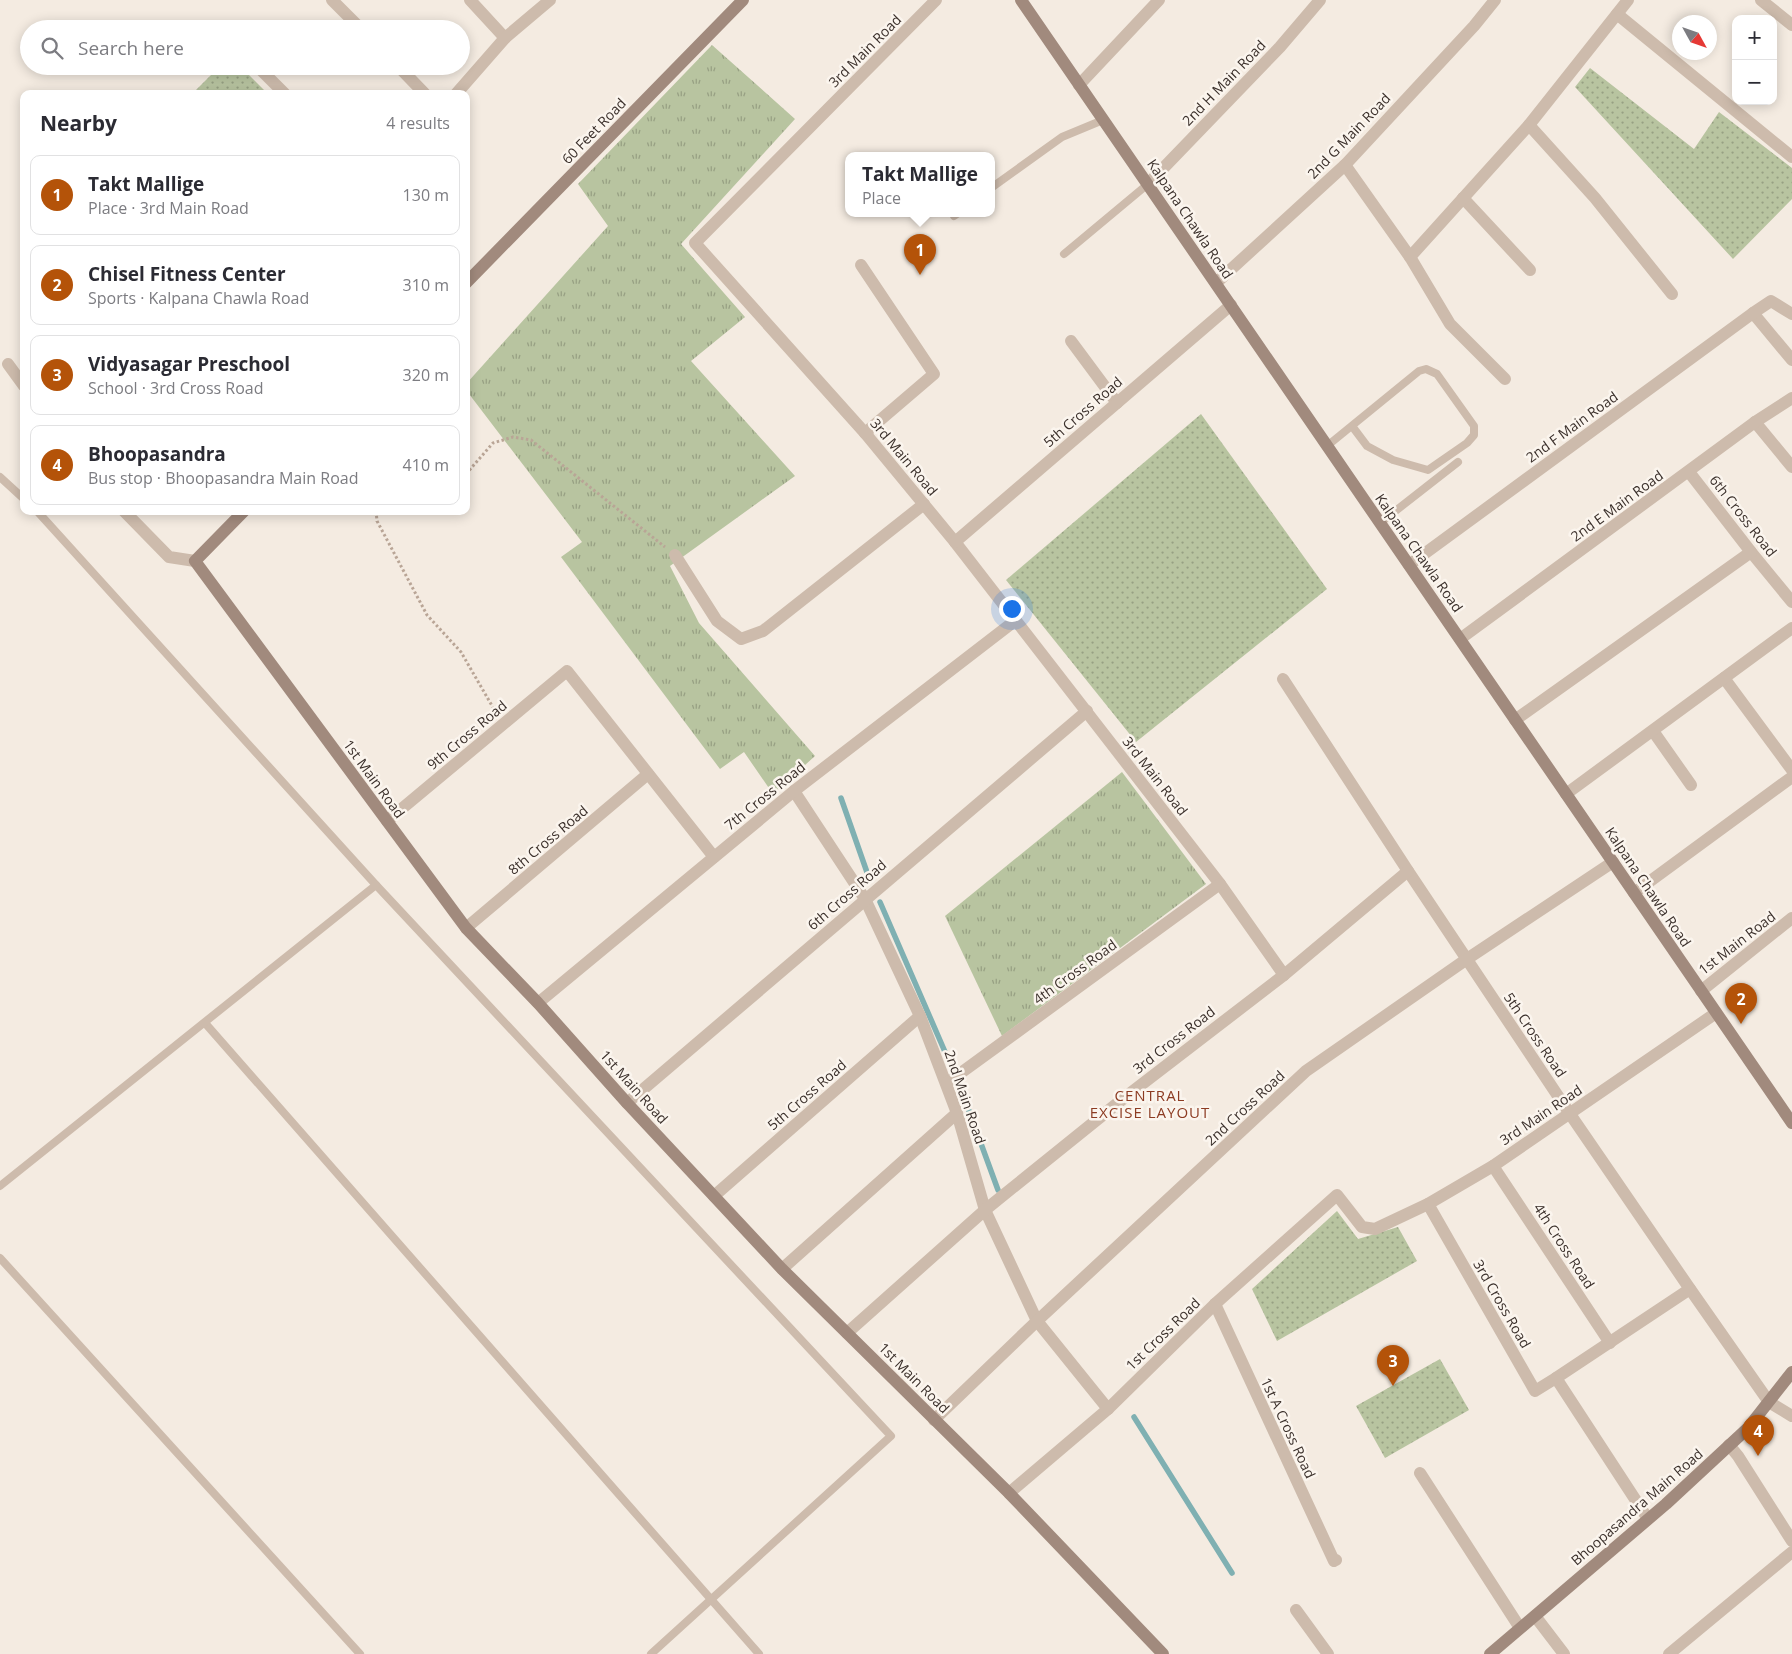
<!DOCTYPE html>
<meta charset="utf-8">
<style>
body{margin:0;font-family:"Open Sans",sans-serif;background:#f2f2f3;color:#2b2b33}
.controls{position:absolute;right:15px;top:15px;display:grid;overflow:hidden;border-radius:10px;box-shadow:0 2px 12px #0003}
.controls button{width:45px;height:45px;display:grid;place-items:center;padding:0;border:0;border-bottom:1px solid #e1e1e2;background:#fff;color:#2b2b33;font:25px sans-serif}
.compass{position:absolute;left:1672px;top:15px;width:45px;height:45px;border-radius:50%;background:#fff;box-shadow:0 2px 12px #0003;rotate:130deg}
.you{position:absolute;left:1011px;top:608px;width:18px;height:18px;margin:-12px;border:4px solid #fff;border-radius:50%;background:#1a73e8;box-shadow:0 0 0 8px #1a73e833}
.badge{display:grid;place-items:center;width:32px;height:32px;border-radius:50%;background:#b45309;color:#fff;font-size:16px;font-weight:700}
.pin{position:absolute;translate:-50% -41px;filter:drop-shadow(0 1px 2px #0008)}
.pin::after{content:'';position:absolute;top:26px;width:18px;height:15px;background:inherit;clip-path:polygon(0 0,100% 0,50% 100%)}
.popup{position:absolute;left:845px;top:152px;width:150px;height:65px;box-sizing:border-box;display:grid;place-content:center;border-radius:10px;background:#fff;filter:drop-shadow(0 1px 4px #0005);font-size:16px;white-space:nowrap;color:#7c7c81}
.popup b{font-size:19px;color:#2b2b33}
.popup::after{content:'';position:absolute;left:50%;top:100%;margin-left:-10px;border:10px solid transparent;border-top-color:#fff}
.list{margin:0;padding:0;list-style:none}
h2{display:flex;justify-content:space-between;align-items:center;height:65px;margin:0;padding:0 20px;font-size:21px}
h2 small{font-size:16px;font-weight:400;color:#7c7c81}
.list li{display:grid;grid-template-columns:32px 1fr auto;gap:15px;align-items:center;box-sizing:border-box;height:80px;margin:0 10px 10px;padding:0 10px;border:1px solid #e1e1e2;border-radius:10px}
.list b{display:block;font-size:19px;white-space:nowrap}
.list p{margin:0;font-size:16px;white-space:nowrap;color:#7c7c81}
.list em{font-size:16px;font-style:normal;color:#7c7c81}
.icon{flex:none;width:28px;height:28px;fill:none;stroke:currentColor;stroke-width:2;stroke-linecap:round;stroke-linejoin:round}
.map{position:relative;flex:none;width:1792px;height:1654px;overflow:hidden}
.search{position:absolute;background:#fff;box-shadow:0 2px 12px #0003;left:20px;top:20px;width:450px;height:55px;display:flex;align-items:center;gap:12px;box-sizing:border-box;padding:0 18px;border-radius:28px;color:#7c7c81;font-size:19px}
.panel{position:absolute;background:#fff;box-shadow:0 2px 12px #0003;left:20px;top:90px;width:450px;height:425px;border-radius:10px}
.map>svg:first-child{display:block}
.grass{fill:url(#grass-tufts)}
.park{fill:url(#park-dots)}
.lines{fill:none;stroke-linecap:round;stroke-linejoin:round}
.stream{stroke:#7fb0b2;stroke-width:5.5}
.path{stroke:#b9a596;stroke-width:3;stroke-dasharray:2.5 2.5;stroke-linecap:butt}
.lane{stroke:#cdbbac;stroke-width:8}
.street{stroke:#cdbbac;stroke-width:12}
.secondary{stroke:#a18a7d;stroke-width:12}
.labels{text-anchor:middle;stroke-width:5;stroke-linejoin:round;paint-order:stroke}
.street-label{font-size:14px;fill:#3b302b;stroke:#fbf5ee}
.neighbourhood-label{font-size:15px;letter-spacing:1px;fill:#8c3b22;stroke:#fbf5ee}
</style>
<div class="map">
<svg width="1792" height="1654" viewBox="0 0 1792 1654">
<defs>
<pattern id="grass-tufts" width="24" height="20" patternUnits="userSpaceOnUse" patternTransform="scale(1.25)"><rect width="24" height="20" fill="#b8c4a0"/><path d="M3 7l-1-3M5 7V3M7 7l1-3M15 17l-1-3M17 17v-4M19 17l1-3" fill="none" stroke="#97a083"/></pattern>
<pattern id="park-dots" width="8" height="8" patternUnits="userSpaceOnUse" patternTransform="scale(1.25)"><rect width="8" height="8" fill="#b8c4a0"/><path d="M2 2h.1M6 6h.1" fill="none" stroke="#97a083" stroke-width="1.8" stroke-linecap="round"/></pattern>
</defs>
<rect width="100%" height="100%" fill="#f4ebe1"/>
<!-- grass -->
<g class="grass">
<polygon points="712,45 795,119 681,244 745,317 691,361 795,476 670,566 699,623 815,756 773,794 744,752 720,769 561,557 582,542 466,390 466,384 608,226 578,184"/>
<polygon points="1122,772 1206,884 1002,1036 945,916"/>
</g>
<!-- park -->
<g class="park">
<polygon points="220,66 240,66 268,94 192,94"/>
<polygon points="1590,68 1694,149 1719,112 1792,168 1792,199 1733,259 1575,87"/>
<polygon points="1201,414 1327,589 1136,742 1006,580"/>
<polygon points="1337,1211 1358,1239 1398,1227 1417,1261 1277,1341 1252,1289"/>
<polygon points="1440,1359 1469,1410 1385,1458 1356,1406"/>
</g>
<g class="lines">
<!-- stream -->
<g class="stream">
<polyline points="841,798 869,878"/>
<polyline points="880,902 952,1068"/>
<polyline points="961,1089 998,1190"/>
<polyline points="1134,1417 1232,1573"/>
</g>
<!-- path -->
<g class="path">
<polyline points="466,474 493,443 513,437 531,440 665,547"/>
<polyline points="376,511 377,521 427,615 461,652 495,711"/>
</g>
<!-- lane -->
<g class="lane">
<polyline points="991,188 1062,137 1103,120"/>
<polyline points="954,216 957,214"/>
<polyline points="1064,254 1148,184"/>
<polyline points="1327,446 1419,371 1426,369 1437,374 1474,426 1474,435 1467,443 1428,470 1393,460 1367,446 1352,426"/>
<polyline points="0,477 24,499"/>
<polyline points="37,511 376,885 891,1436 651,1654"/>
<polyline points="1380,523 1458,462"/>
<polyline points="205,1023 759,1654"/>
<polyline points="0,1186 376,885"/>
<polyline points="0,1258 360,1654"/>
</g>
<!-- street -->
<g class="street">
<polyline points="332,0 361,29"/>
<polyline points="470,0 505,38"/>
<polyline points="936,0 695,243 865,433 955,542 1220,884 1284,975"/>
<polyline points="1761,0 1792,25"/>
<polyline points="1617,14 1792,157"/>
<polyline points="257,66 285,94"/>
<polyline points="398,66 425,94"/>
<polyline points="1079,85 1159,0"/>
<polyline points="456,94 505,38 550,0"/>
<polyline points="1529,125 1595,198 1672,294"/>
<polyline points="1345,165 1410,257 1450,324 1505,379"/>
<polyline points="1148,184 1280,47 1320,0"/>
<polyline points="1463,198 1530,270"/>
<polyline points="1410,257 1529,125 1628,0"/>
<polyline points="861,265 934,374 865,433"/>
<polyline points="1216,283 1345,165 1474,26 1495,0"/>
<polyline points="1753,313 1792,360"/>
<polyline points="1071,341 1117,403"/>
<polyline points="8,364 24,386"/>
<polyline points="1755,422 1792,467"/>
<polyline points="1689,472 1751,552 1792,602"/>
<polyline points="124,511 169,557 195,561"/>
<polyline points="955,542 1231,305"/>
<polyline points="675,555 717,621 741,639 763,631 924,504"/>
<polyline points="1409,565 1753,313 1771,301 1792,314"/>
<polyline points="1460,639 1755,422 1792,398"/>
<polyline points="1724,678 1792,770"/>
<polyline points="1283,679 1408,871 1570,1114 1690,1289 1769,1402 1792,1416"/>
<polyline points="1515,720 1751,552"/>
<polyline points="1653,731 1691,785"/>
<polyline points="794,791 865,899 920,1016 957,1113 985,1210 1037,1321 1108,1409"/>
<polyline points="1566,794 1792,628"/>
<polyline points="387,821 567,671 714,857"/>
<polyline points="1634,893 1792,777"/>
<polyline points="466,928 648,774"/>
<polyline points="1701,991 1792,918"/>
<polyline points="538,1003 794,791 1016,620"/>
<polyline points="947,1083 1220,884"/>
<polyline points="627,1103 1087,711"/>
<polyline points="1493,1166 1610,1343"/>
<polyline points="714,1196 920,1016"/>
<polyline points="1428,1204 1535,1391 1556,1378 1648,1519"/>
<polyline points="782,1269 957,1113"/>
<polyline points="1215,1304 1334,1561 1336,1560"/>
<polyline points="847,1333 985,1210 1124,1098 1284,975 1408,871"/>
<polyline points="1556,1378 1690,1289"/>
<polyline points="934,1420 1037,1321 1306,1071 1467,959 1613,862"/>
<polyline points="1729,1445 1738,1456 1792,1541"/>
<polyline points="1420,1473 1520,1628"/>
<polyline points="1009,1493 1108,1409 1215,1304 1337,1195 1362,1227 1375,1229 1428,1204 1493,1166 1716,1013"/>
<polyline points="1296,1610 1328,1654"/>
<polyline points="1535,1616 1564,1654"/>
<polyline points="1669,1654 1792,1552"/>
</g>
<!-- secondary -->
<g class="secondary">
<polyline points="1021,0 1792,1123"/>
<polyline points="466,283 743,0"/>
<polyline points="244,511 195,561 466,928 538,1003 627,1103 782,1269 1009,1493 1163,1654"/>
<polyline points="1490,1654 1666,1504 1748,1428 1792,1372"/>
</g>
</g>
<g class="labels">
<!-- street labels -->
<g class="street-label">
<text transform="translate(865 51) rotate(-45)" y="5">3rd Main Road</text>
<text transform="translate(1224 83) rotate(-46)" y="5">2nd H Main Road</text>
<text transform="translate(594 131) rotate(-46)" y="5">60 Feet Road</text>
<text transform="translate(1349 136) rotate(-46)" y="5">2nd G Main Road</text>
<text transform="translate(1190 219) rotate(56)" y="5">Kalpana Chawla Road</text>
<text transform="translate(1083 412) rotate(-41)" y="5">5th Cross Road</text>
<text transform="translate(1572 427) rotate(-36)" y="5">2nd F Main Road</text>
<text transform="translate(904 457) rotate(50)" y="5">3rd Main Road</text>
<text transform="translate(1617 506) rotate(-36)" y="5">2nd E Main Road</text>
<text transform="translate(1743 516) rotate(52)" y="5">6th Cross Road</text>
<text transform="translate(1419 553) rotate(55)" y="5">Kalpana Chawla Road</text>
<text transform="translate(467 735) rotate(-40)" y="5">9th Cross Road</text>
<text transform="translate(1155 776) rotate(52)" y="5">3rd Main Road</text>
<text transform="translate(374 779) rotate(54)" y="5">1st Main Road</text>
<text transform="translate(765 796) rotate(-39)" y="5">7th Cross Road</text>
<text transform="translate(548 840) rotate(-40)" y="5">8th Cross Road</text>
<text transform="translate(1648 887) rotate(56)" y="5">Kalpana Chawla Road</text>
<text transform="translate(847 895) rotate(-41)" y="5">6th Cross Road</text>
<text transform="translate(1737 943) rotate(-38)" y="5">1st Main Road</text>
<text transform="translate(1075 972) rotate(-36)" y="5">4th Cross Road</text>
<text transform="translate(1535 1035) rotate(56)" y="5">5th Cross Road</text>
<text transform="translate(1174 1040) rotate(-38)" y="5">3rd Cross Road</text>
<text transform="translate(634 1087) rotate(48)" y="5">1st Main Road</text>
<text transform="translate(807 1095) rotate(-41)" y="5">5th Cross Road</text>
<text transform="translate(965 1097) rotate(71)" y="5">2nd Main Road</text>
<text transform="translate(1245 1108) rotate(-43)" y="5">2nd Cross Road</text>
<text transform="translate(1541 1115) rotate(-34)" y="5">3rd Main Road</text>
<text transform="translate(1564 1246) rotate(57)" y="5">4th Cross Road</text>
<text transform="translate(1502 1304) rotate(60)" y="5">3rd Cross Road</text>
<text transform="translate(1163 1334) rotate(-44)" y="5">1st Cross Road</text>
<text transform="translate(914 1378) rotate(45)" y="5">1st Main Road</text>
<text transform="translate(1288 1428) rotate(65)" y="5">1st A Cross Road</text>
<text transform="translate(1637 1507) rotate(-41)" y="5">Bhoopasandra Main Road</text>
</g>
<!-- neighbourhood labels -->
<g class="neighbourhood-label">
<text x="1150" y="1101">CENTRAL<tspan x="1150" dy="17">EXCISE LAYOUT</tspan></text>
</g>
</g>
</svg>
<div class="controls">
<button>+</button>
<button>−</button>
</div>
<svg class="compass" viewBox="-18 -18 36 36"><path d="M0-13l5 13h-10z" fill="#e53935"/><path d="M0 13l5-13h-10z" fill="#7c7c81"/></svg>
<div class="you"></div>
<div class="pin badge" style="left:920px;top:275px">1</div>
<div class="popup"><b>Takt Mallige</b>Place</div>
<div class="pin badge" style="left:1741px;top:1024px">2</div>
<div class="pin badge" style="left:1393px;top:1386px">3</div>
<div class="pin badge" style="left:1758px;top:1456px">4</div>
<div class="search"><svg class="icon" aria-label="search" viewBox="0 0 24 24"><circle cx="10" cy="10" r="6"/><path d="M15 15l6 6"/></svg>Search here</div>
<section class="panel">
<h2>Nearby<small>4 results</small></h2>
<ul class="list">
<li><span class="badge">1</span><div><b>Takt Mallige</b><p>Place · 3rd Main Road</p></div><em>130 m</em></li>
<li><span class="badge">2</span><div><b>Chisel Fitness Center</b><p>Sports · Kalpana Chawla Road</p></div><em>310 m</em></li>
<li><span class="badge">3</span><div><b>Vidyasagar Preschool</b><p>School · 3rd Cross Road</p></div><em>320 m</em></li>
<li><span class="badge">4</span><div><b>Bhoopasandra</b><p>Bus stop · Bhoopasandra Main Road</p></div><em>410 m</em></li>
</ul>
</section>
</div>
